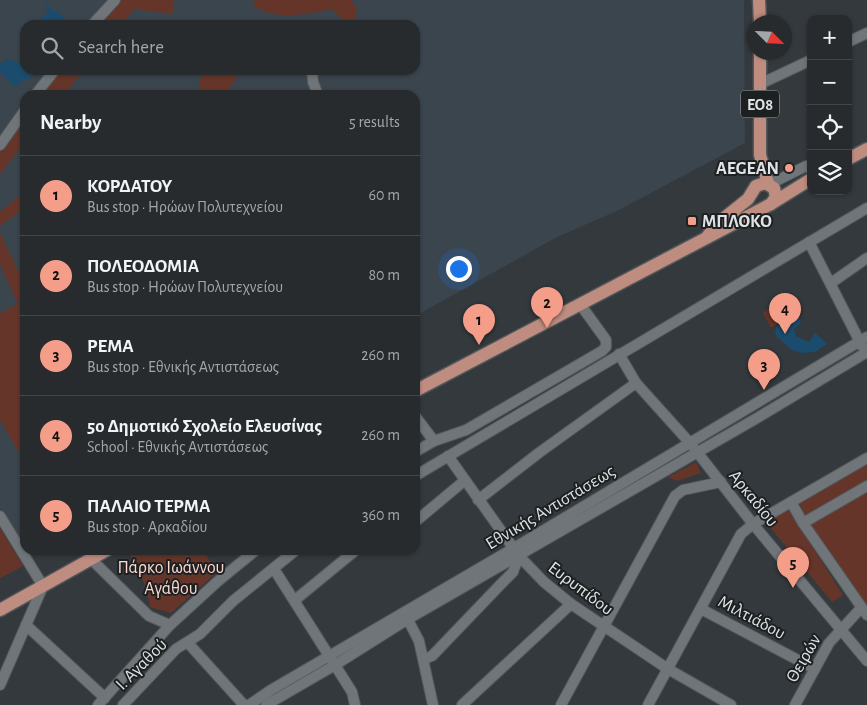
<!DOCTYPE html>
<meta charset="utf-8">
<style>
body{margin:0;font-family:"Alegreya Sans",sans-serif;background:#2f3336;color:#f1f3f6}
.controls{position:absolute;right:15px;top:15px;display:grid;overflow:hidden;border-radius:10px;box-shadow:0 1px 4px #0004}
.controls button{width:45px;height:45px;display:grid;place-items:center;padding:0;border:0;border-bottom:1px solid #43474a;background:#272b2e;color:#f1f3f6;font:25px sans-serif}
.compass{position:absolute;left:747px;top:15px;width:45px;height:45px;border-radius:50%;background:#272b2e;box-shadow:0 1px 4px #0004;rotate:114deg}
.you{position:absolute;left:458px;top:268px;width:18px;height:18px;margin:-12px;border:4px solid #fff;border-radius:50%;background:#1a73e8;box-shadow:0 0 0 8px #1a73e833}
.badge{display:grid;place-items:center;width:32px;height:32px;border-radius:50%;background:#f49e89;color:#111;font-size:16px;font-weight:700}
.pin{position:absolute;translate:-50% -41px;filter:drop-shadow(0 1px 2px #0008)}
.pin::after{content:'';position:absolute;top:26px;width:18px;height:15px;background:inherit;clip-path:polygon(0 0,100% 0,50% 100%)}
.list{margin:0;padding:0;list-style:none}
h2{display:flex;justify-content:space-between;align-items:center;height:65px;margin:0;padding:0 20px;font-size:21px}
h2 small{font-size:16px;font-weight:400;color:#a4a7aa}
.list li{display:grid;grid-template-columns:32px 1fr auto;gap:15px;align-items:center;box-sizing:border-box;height:80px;padding:0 20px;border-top:1px solid #43474a}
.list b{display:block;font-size:19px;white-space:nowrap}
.list p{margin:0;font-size:16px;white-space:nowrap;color:#a4a7aa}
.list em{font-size:16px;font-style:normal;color:#a4a7aa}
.icon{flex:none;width:28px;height:28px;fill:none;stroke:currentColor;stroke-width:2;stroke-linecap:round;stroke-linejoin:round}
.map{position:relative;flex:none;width:867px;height:705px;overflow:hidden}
.search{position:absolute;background:#272b2e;box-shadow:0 1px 4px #0004;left:20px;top:20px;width:400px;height:55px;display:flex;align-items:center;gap:12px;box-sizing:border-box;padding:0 18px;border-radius:15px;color:#a4a7aa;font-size:19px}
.panel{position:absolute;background:#272b2e;box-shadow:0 1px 4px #0004;left:20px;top:90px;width:400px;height:465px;border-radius:15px}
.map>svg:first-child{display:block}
.built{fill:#3b454d;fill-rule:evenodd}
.green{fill:#663529}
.building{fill:#1b4c6e}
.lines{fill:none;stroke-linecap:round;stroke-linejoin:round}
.minor-casing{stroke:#52575a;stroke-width:12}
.major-casing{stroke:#52575a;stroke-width:15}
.minor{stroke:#6f7579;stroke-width:10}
.major{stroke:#bf8c80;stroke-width:12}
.poi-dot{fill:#f49e89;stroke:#1d2021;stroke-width:2}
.labels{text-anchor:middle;stroke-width:4;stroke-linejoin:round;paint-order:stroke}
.shield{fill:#1d2021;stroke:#a6a8ab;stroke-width:1}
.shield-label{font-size:16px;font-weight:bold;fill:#e0e3e6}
.poi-label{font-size:18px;font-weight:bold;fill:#e0e3e6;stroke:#1d2021;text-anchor:end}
.street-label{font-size:18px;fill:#e0e3e6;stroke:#1d2021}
.park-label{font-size:18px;fill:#fdd8cf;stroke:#1d2021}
</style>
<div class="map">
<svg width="867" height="705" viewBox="0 0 867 705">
<rect width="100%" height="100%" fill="#34393d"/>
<!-- built -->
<path class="built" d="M 0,0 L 744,0 L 745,143 L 617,211 L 557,237 L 415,316 L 415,95 L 25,95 L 25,535 L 18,539 L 0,508 ZM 25,25 L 415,25 L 415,70 L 25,70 Z"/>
<!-- green -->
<g class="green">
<polygon points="122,0 173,0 173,14 134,9 121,25 98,25"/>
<path d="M 256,0 L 351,0 L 357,8 L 355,19 L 345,22 L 332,9 C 309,14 270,22 252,4 Z"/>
<polygon points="60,70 84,70 64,95 40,95"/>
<polygon points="209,70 244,70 235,73 236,81 230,84 231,93 245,89 245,95 201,95 199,82 203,72"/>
<polygon points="25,115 25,142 0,174 0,150"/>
<polygon points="25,191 25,207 0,226 0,212"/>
<polygon points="0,233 25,285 25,463 0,420 0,313 18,304 0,264"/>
<polygon points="788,297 796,311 771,328 763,313"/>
<polygon points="696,462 701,473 677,481 668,477"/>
<polygon points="867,464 867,480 806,517 799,503"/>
<polygon points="867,488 867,606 809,524"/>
<polygon points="788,509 843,595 832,602 765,521"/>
<polygon points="0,528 23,566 0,578"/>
<polygon points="131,550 204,550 216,573 171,613 150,607 146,587 128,551"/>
</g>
<!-- building -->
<g class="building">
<polygon points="45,3 56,13 59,10 60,16 64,14 63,25 44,25 41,15 46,16 45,12 48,13"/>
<polygon points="5,58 25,65 25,70 30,70 29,74 32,77 21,82 15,87 0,72 0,62 6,64"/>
<polygon points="798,314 801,323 794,329 796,336 809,342 815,333 827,344 815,352 802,353 792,350 777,337 775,332 776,327 784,325 789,319"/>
</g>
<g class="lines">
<defs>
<g id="minor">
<polyline points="92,25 115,0"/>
<polyline points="848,42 867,33"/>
<polyline points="312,70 313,82 318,95"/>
<polyline points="760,84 811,60"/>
<polyline points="35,95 55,70"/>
<polyline points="0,145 25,110"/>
<polyline points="770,184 806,166 811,169"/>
<polyline points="809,242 862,346"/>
<polyline points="831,283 867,258"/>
<polyline points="619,354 636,383 690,443 753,524 867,661"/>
<polyline points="415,416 434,441"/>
<polyline points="415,452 434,441 466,430 602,351 606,347 606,340 580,304"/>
<polyline points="448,456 519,556 544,582 571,604 668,669 731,705"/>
<polyline points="415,476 867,208"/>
<polyline points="478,500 540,452 636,383"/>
<polyline points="791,502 803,523 867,615"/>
<polyline points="0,516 43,586 0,685"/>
<polyline points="415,522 464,481"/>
<polyline points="803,523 867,486"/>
<polyline points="91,559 149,616 170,625"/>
<polyline points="274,569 352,692 355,705"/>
<polyline points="295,600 356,550"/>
<polyline points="701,609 815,669"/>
<polyline points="405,614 419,641 433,705"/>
<polyline points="26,625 105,698"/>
<polyline points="188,643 244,705"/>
<polyline points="424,659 432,656 502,583 513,572 519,556"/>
<polyline points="98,705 170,625 217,582 256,550"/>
<polyline points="123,705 176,649 200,634 233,601 296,550"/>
<polyline points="249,705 271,690 514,548 867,337"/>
<polyline points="266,705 335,665 408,619 757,418 867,352"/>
<polyline points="462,705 571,604"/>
<polyline points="561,705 675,496 683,490 721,482"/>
<polyline points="648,705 741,534 753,524 867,458"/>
<polyline points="795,705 829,643 861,608"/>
</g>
<g id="major">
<polyline points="759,0 760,22"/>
<polyline points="760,52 760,155 768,183"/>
<polyline points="848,159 867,149"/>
<polyline points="771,204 811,179"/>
<polyline points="415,391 771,204 776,197 774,188 765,183 756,186 748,199 718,223 707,237"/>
<polyline points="0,610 107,550"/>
</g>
</defs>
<!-- minor casing -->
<use href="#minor" class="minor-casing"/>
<!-- major casing -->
<use href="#major" class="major-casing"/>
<!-- minor -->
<use href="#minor" class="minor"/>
<!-- major -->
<use href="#major" class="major"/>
</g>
<!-- markers -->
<g class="poi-dot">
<circle cx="789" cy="168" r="5"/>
<rect x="687" y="216" width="10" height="10" rx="2.5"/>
</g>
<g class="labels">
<!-- shield labels -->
<rect class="shield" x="741" y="90.5" width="38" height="27" rx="4"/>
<g class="shield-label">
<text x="760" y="110">ΕΟ8</text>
</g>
<!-- poi labels -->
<g class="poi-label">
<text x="779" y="174">AEGEAN</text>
<text x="702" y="227" text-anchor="start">ΜΠΛΟΚΟ</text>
</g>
<!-- street labels -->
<g class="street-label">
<text transform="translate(754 498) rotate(51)" y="6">Αρκαδίου</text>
<text transform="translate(550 507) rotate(-31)" y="6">Εθνικής Αντιστάσεως</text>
<text transform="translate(581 588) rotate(37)" y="6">Ευρυπίδου</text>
<text transform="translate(752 617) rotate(28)" y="6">Μιλτιάδου</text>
<text transform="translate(803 658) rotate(-60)" y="6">Θειρών</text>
<text transform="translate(141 664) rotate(-45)" y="6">Ι. Αγαθού</text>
</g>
<!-- park labels -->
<g class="park-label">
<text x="171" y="573">Πάρκο Ιωάννου<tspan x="171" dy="21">Αγάθου</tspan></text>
</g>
</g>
</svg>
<div class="controls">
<button>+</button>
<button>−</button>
<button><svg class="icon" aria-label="locate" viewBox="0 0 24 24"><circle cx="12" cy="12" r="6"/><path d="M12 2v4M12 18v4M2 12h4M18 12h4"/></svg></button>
<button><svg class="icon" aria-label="layers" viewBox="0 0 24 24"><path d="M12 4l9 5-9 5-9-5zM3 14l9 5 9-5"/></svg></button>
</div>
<svg class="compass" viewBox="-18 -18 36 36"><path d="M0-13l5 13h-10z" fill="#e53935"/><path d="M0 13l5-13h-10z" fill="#a4a7aa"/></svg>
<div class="you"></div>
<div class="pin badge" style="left:479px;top:345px">1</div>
<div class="pin badge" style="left:547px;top:328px">2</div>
<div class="pin badge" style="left:764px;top:390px">3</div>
<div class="pin badge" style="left:785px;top:334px">4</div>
<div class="pin badge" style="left:793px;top:588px">5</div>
<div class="search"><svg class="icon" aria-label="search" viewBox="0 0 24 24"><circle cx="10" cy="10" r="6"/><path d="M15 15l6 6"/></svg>Search here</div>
<section class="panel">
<h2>Nearby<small>5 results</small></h2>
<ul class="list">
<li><span class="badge">1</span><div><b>ΚΟΡΔΑΤΟΥ</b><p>Bus stop · Ηρώων Πολυτεχνείου</p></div><em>60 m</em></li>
<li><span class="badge">2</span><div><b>ΠΟΛΕΟΔΟΜΙΑ</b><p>Bus stop · Ηρώων Πολυτεχνείου</p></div><em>80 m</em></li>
<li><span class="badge">3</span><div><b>ΡΕΜΑ</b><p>Bus stop · Εθνικής Αντιστάσεως</p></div><em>260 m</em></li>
<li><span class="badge">4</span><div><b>5ο Δημοτικό Σχολείο Ελευσίνας</b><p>School · Εθνικής Αντιστάσεως</p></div><em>260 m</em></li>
<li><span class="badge">5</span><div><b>ΠΑΛΑΙΟ ΤΕΡΜΑ</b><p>Bus stop · Αρκαδίου</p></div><em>360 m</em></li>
</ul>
</section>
</div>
